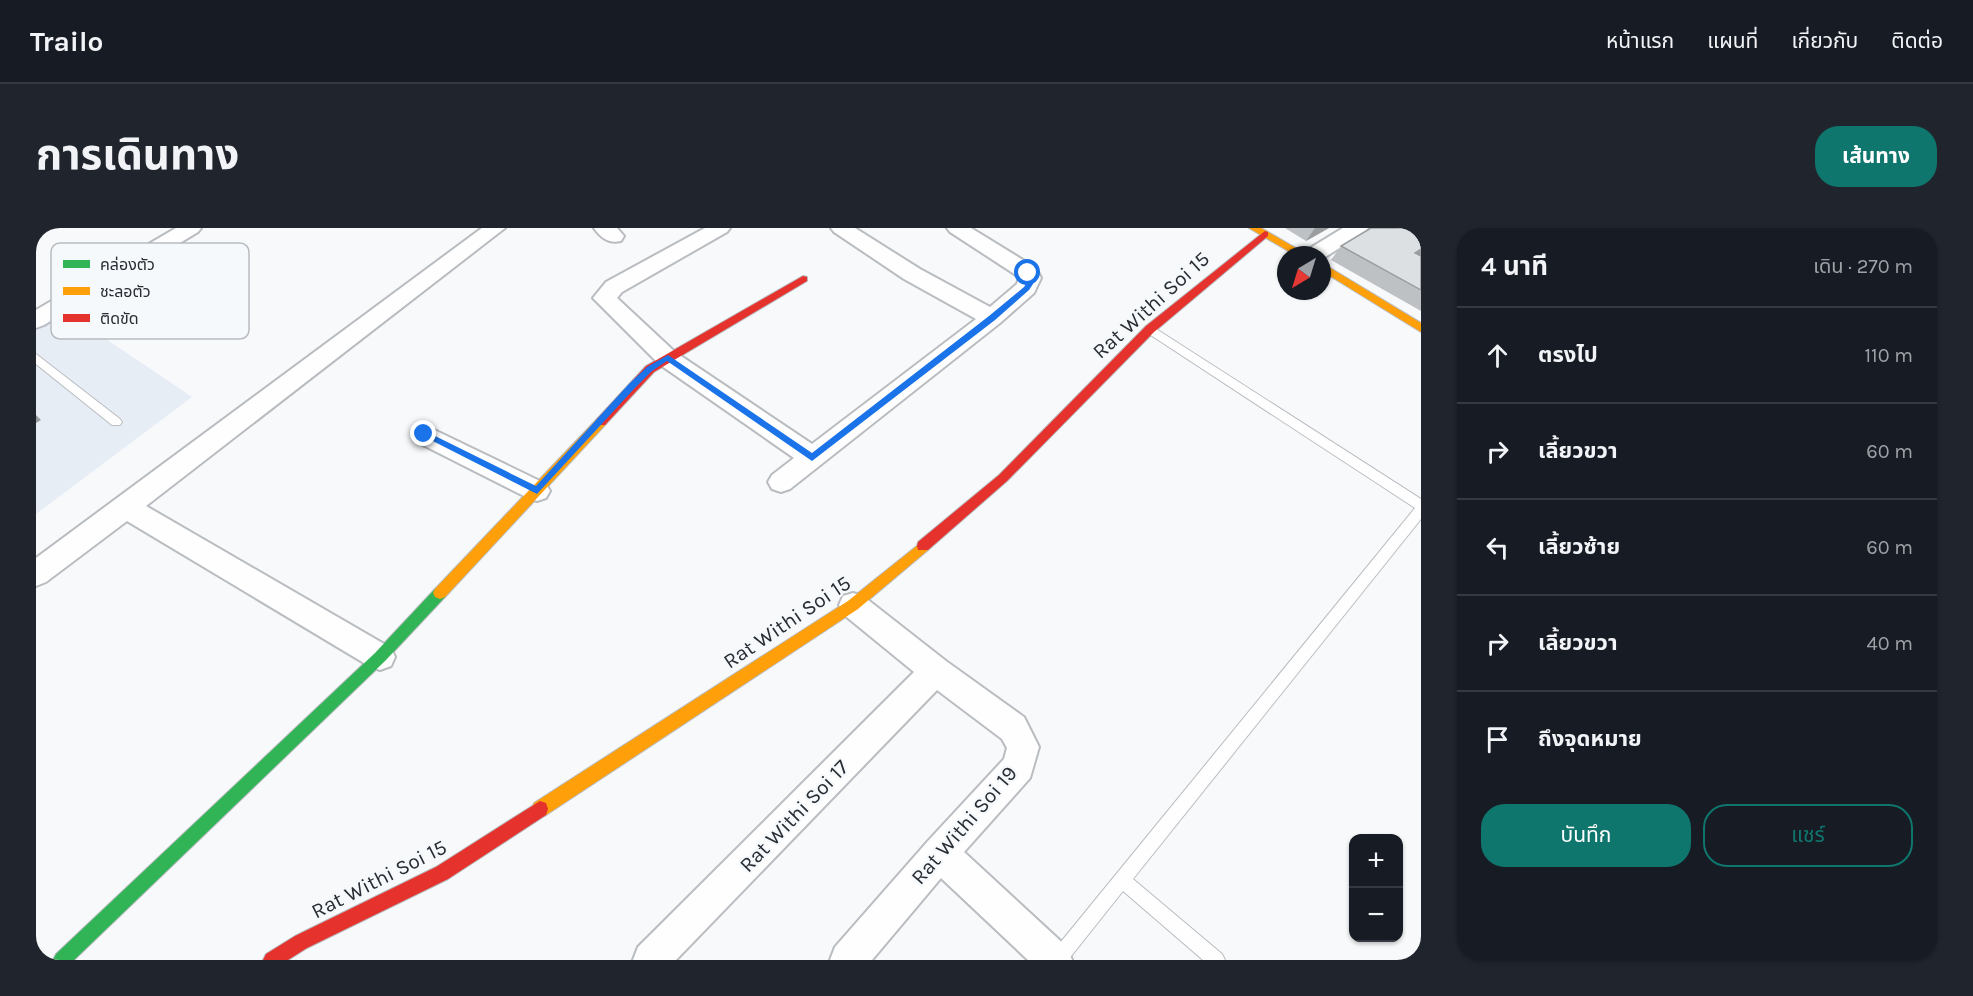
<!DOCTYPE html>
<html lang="th">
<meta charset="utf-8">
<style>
body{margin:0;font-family:Karla,"Noto Sans Thai",sans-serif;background:#20242c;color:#f1f3f6}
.controls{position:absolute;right:18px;bottom:18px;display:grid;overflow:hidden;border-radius:12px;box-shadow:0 2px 4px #0004}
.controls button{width:54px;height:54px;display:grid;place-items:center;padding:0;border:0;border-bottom:2px solid #363941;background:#171b24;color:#f1f3f6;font:30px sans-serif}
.compass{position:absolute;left:1241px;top:18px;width:54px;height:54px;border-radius:50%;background:#171b24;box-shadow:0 2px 4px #0004;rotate:218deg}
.stop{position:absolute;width:18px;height:18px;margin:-14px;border:4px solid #1a73e8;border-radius:50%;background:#fff}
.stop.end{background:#1a73e8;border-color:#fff;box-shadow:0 2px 6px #0008}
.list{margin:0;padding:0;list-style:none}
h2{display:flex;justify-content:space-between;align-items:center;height:78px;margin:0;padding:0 24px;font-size:26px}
h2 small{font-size:20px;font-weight:400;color:#9ea1a6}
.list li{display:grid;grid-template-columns:39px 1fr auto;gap:18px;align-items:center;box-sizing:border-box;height:96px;padding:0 24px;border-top:2px solid #363941}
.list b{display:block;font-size:22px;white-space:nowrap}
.list em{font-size:20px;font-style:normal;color:#9ea1a6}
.actions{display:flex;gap:12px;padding:18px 24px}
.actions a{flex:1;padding:14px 0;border:2px solid #0f766e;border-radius:24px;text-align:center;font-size:21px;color:#0f766e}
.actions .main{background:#0f766e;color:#fff}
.icon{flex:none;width:33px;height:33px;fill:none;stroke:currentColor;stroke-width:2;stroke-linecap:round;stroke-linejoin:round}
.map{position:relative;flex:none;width:1385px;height:732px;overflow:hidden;border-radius:24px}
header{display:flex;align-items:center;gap:36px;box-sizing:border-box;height:84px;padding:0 30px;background:#171b24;border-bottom:2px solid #363941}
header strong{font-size:28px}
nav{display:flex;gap:33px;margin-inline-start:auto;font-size:21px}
.intro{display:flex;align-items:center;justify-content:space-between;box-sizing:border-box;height:144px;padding:0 36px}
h1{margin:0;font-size:42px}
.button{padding:15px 27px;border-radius:24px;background:#0f766e;color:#fff;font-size:21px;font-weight:700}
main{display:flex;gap:36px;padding:0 36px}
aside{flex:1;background:#171b24;border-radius:24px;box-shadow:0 2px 4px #0004}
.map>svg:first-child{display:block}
.built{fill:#e6edf5}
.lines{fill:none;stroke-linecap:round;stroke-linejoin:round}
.lane-casing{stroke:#b9bcc0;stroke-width:2}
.street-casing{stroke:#b9bcc0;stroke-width:4}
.fast-casing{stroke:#b9bcc0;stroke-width:2}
.slow-casing{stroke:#b9bcc0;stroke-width:2}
.jam-casing{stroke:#b9bcc0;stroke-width:2}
.lane{fill:#fefefe;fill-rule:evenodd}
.street{fill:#fefefe;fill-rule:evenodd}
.fast{fill:#30b455;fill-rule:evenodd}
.slow{fill:#ff9f0a;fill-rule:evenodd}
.jam{fill:#e5322d;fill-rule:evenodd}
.wall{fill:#bdc1c3}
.shaded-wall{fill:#9a9d9f}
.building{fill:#dce0e3;stroke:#9a9d9f;stroke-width:1.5}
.route{fill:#1a73e8}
.labels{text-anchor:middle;stroke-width:4.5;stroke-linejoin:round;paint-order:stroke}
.street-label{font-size:21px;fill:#282d33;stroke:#f6f9fc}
.key{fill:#f6f9fc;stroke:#b8bcc0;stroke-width:1.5}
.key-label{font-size:16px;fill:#282d33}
</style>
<header>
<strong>Trailo</strong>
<nav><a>หน้าแรก</a><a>แผนที่</a><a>เกี่ยวกับ</a><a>ติดต่อ</a></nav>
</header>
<div class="intro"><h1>การเดินทาง</h1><a class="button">เส้นทาง</a></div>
<main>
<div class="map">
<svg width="1385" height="732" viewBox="0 0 1385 732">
<rect width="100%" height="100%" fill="#f7f9fb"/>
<!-- built -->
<polygon class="built" points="27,82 156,169 0,286 0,98"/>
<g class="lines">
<defs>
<g id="lane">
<polygon points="1114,97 1385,271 1385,291 1097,651 1186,726 1189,732 1167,732 1087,663 1032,732 1012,732 1015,726 1379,280 1110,104 1109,101"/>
<polygon points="0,126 84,191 86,194 84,197 76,197 0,136"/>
</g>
<g id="street">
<polygon points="140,0 165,0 162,4 8,97 0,100 0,82"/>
<polygon points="446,0 469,0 110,278 355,420 359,429 355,438 344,442 333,438 91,293 10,354 0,358 0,330"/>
<path d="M 558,0 L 581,0 L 588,8 L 585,13 C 573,16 565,10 558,0 Z"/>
<polygon points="669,0 694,0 691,4 586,64 581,70 639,124 776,216 940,91 868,51 798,4 795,0 819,0 884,41 954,79 981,56 983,49 914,4 911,0 935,0 1000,40 1005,50 998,65 964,95 754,261 745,264 736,261 732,254 736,247 758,230 623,136 557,70 570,54"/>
<polygon points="1307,0 1332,0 1329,4 1286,31 1286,27 1267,27 1271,22"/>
<polygon points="388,197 510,256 514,263 510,270 501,273 492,270 379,213 376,206 379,199"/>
<polygon points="817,365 827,368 910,433 988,489 1003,519 994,550 928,624 1031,719 1036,732 992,732 905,650 836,732 794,732 799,719 892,613 968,531 971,520 966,511 901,462 640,732 597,732 602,719 878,444 807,386 803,377 807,368"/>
</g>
<polygon id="fast" points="404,359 409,361 411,365 409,369 349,433 38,732 17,732 20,726 339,425 399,361"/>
<g id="slow">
<polygon points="1213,0 1225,0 1272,27 1259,27"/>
<polygon points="1286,35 1385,95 1385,104 1286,43"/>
<polygon points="565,190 571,194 569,197 409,369 404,371 399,369 397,365 399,361 561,191"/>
<polygon points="887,313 892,314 893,318 892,322 822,381 510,587 504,589 498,587 496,581 498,575 812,373"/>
</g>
<g id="jam">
<polygon points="1229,3 1232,4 1232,8 1118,104 971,253 892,322 882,322 881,318 882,314 963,247 1110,98"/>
<polygon points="767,48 771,49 771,53 618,144 569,197 561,197 559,194 561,191 610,138"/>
<polygon points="504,573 510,575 512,581 510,587 412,651 271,720 252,732 227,732 230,726 259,708 400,639"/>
</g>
</defs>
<!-- lane casing -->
<use href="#lane" class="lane-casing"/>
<!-- street casing -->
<use href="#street" class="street-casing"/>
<!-- fast casing -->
<use href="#fast" class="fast-casing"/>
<!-- slow casing -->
<use href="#slow" class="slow-casing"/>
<!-- jam casing -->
<use href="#jam" class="jam-casing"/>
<!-- lane -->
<use href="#lane" class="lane"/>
<!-- street -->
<use href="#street" class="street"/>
<!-- fast -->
<use href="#fast" class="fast"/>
<!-- slow -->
<use href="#slow" class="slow"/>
<!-- jam -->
<use href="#jam" class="jam"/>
</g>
<!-- wall -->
<g class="wall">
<polygon points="1249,0 1293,0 1270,13"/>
<polygon points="1385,0 1385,83 1295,32 1305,18"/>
</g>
<!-- shaded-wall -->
<g class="shaded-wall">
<polygon points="1279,0 1293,0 1270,13"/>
<polygon points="1385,21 1385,27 1367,39 1379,25"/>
<polygon points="0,187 5,192 0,195"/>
</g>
<!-- building -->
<polygon class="building" points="1335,0 1385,0 1385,21 1379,25 1385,28 1385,62 1305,18"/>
<!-- route -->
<polygon class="route" points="992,43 995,45 997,56 993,62 959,92 776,233 631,133 616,143 599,160 501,266 383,206 391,204 500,258 593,156 611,139 632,127 776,225 953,88 988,59 990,56 988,45"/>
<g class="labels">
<!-- street labels -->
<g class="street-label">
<text transform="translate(1115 77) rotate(-42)" y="7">Rat Withi Soi 15</text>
<text transform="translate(751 394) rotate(-34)" y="7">Rat Withi Soi 15</text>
<text transform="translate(758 588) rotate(-46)" y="7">Rat Withi Soi 17</text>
<text transform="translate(928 597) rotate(-49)" y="7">Rat Withi Soi 19</text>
<text transform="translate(343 651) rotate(-27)" y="7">Rat Withi Soi 15</text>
</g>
</g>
<!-- legend -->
<rect x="15" y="15" width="198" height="96" rx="9" class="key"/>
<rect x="27" y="32" width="27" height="8" fill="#30b455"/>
<rect x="27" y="59" width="27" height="8" fill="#ff9f0a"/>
<rect x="27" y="86" width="27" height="8" fill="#e5322d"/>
<g class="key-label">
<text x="64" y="42">คล่องตัว</text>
<text x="64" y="69">ชะลอตัว</text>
<text x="64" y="96">ติดขัด</text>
</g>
</svg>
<div class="controls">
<button>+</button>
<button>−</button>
</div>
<svg class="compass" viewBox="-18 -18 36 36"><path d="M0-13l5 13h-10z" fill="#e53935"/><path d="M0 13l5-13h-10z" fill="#9ea1a6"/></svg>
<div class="stop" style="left:992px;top:45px"></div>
<div class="stop end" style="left:388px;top:206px"></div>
</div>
<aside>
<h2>4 นาที<small>เดิน · 270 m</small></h2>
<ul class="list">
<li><svg class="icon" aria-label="ahead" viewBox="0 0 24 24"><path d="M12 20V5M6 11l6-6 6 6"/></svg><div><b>ตรงไป</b></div><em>110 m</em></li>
<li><svg class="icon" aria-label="right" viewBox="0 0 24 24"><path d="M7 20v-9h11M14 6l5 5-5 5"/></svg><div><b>เลี้ยวขวา</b></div><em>60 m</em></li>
<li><svg class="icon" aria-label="left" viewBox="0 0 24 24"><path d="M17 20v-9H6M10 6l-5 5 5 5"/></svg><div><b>เลี้ยวซ้าย</b></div><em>60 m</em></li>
<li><svg class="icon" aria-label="right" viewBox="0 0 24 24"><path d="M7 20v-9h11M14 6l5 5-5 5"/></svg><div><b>เลี้ยวขวา</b></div><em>40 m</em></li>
<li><svg class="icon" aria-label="arrive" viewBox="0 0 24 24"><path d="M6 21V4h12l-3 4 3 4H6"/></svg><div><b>ถึงจุดหมาย</b></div></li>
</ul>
<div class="actions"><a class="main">บันทึก</a><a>แชร์</a></div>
</aside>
</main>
